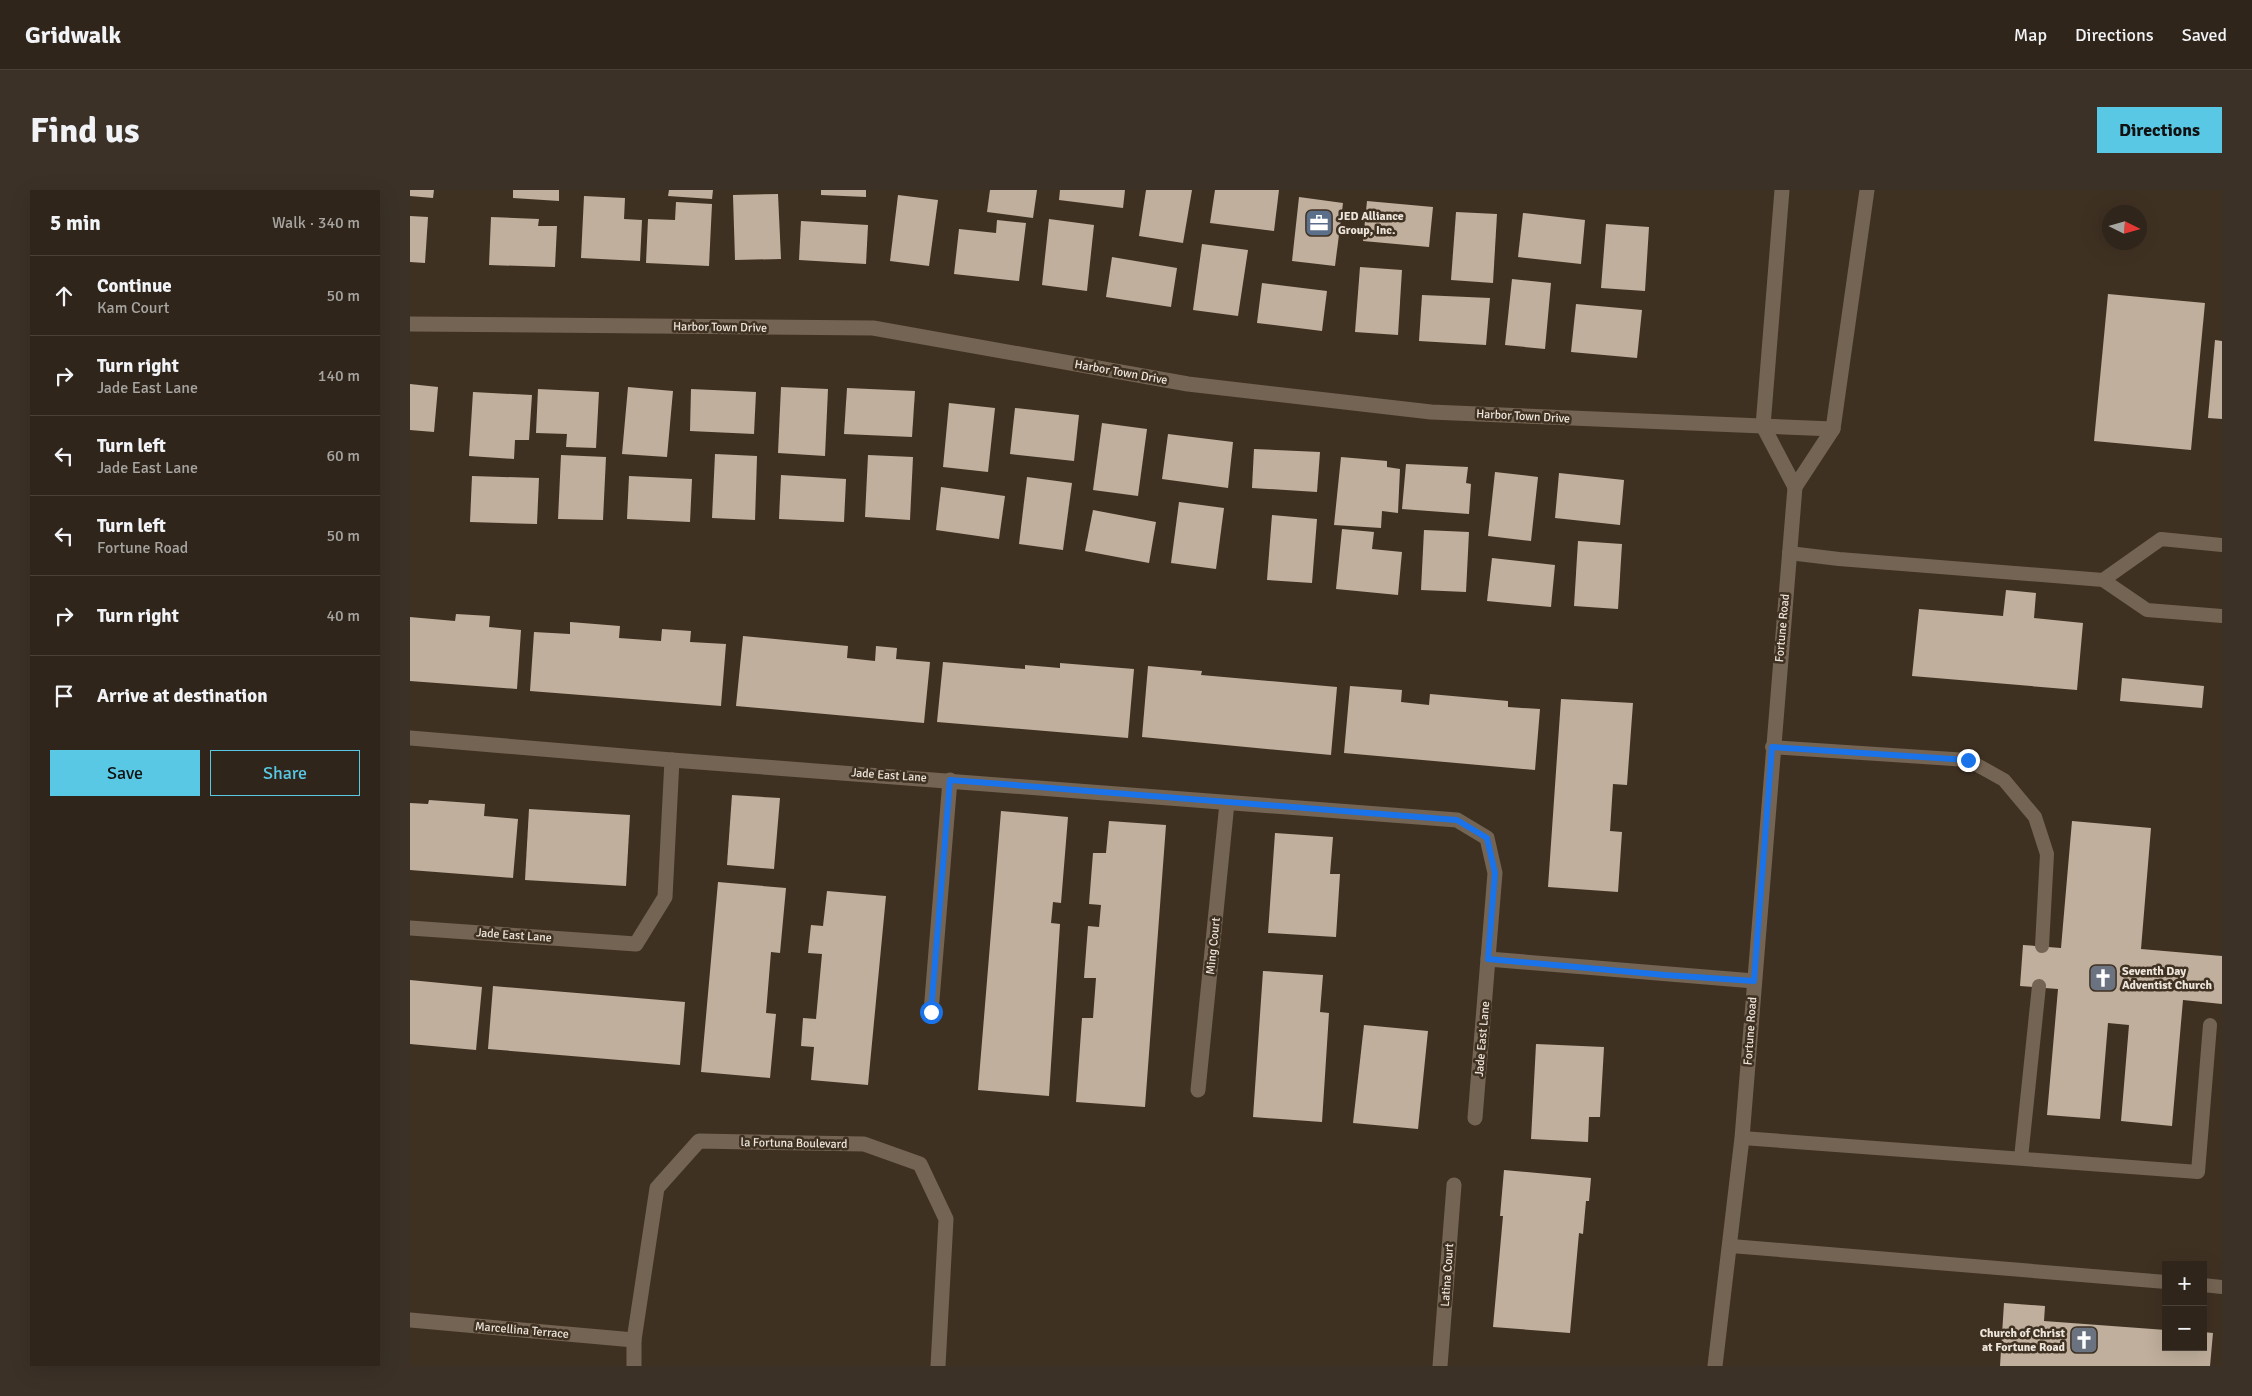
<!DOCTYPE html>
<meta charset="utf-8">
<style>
body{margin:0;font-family:Signika,sans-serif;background:#3b3127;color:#f1f3f6}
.controls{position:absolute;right:15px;bottom:15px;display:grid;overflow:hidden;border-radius:0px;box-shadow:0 5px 20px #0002}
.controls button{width:45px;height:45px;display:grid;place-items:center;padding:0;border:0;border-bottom:1px solid #4a4239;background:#2f251a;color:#f1f3f6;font:25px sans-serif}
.compass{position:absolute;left:1692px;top:15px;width:45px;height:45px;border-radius:50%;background:#2f251a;box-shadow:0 5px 20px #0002;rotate:95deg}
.stop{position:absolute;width:15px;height:15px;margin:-11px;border:4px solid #1a73e8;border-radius:50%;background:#fff}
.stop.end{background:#1a73e8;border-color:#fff;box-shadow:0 1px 5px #0008}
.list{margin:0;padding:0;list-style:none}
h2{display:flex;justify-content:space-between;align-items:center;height:65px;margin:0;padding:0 20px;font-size:21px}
h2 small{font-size:16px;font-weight:400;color:#a7a5a2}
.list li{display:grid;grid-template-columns:32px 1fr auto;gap:15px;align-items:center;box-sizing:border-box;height:80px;padding:0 20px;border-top:1px solid #4a4239}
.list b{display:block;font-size:19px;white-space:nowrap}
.list p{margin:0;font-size:16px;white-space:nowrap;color:#a7a5a2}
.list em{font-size:16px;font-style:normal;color:#a7a5a2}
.actions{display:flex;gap:10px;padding:15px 20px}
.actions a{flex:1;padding:11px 0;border:1px solid #58c8e4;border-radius:0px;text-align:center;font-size:18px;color:#58c8e4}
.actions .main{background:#58c8e4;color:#111}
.icon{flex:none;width:28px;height:28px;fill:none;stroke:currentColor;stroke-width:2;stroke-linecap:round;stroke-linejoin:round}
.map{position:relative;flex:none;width:1812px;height:1176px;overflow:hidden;border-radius:0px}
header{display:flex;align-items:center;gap:30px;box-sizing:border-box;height:70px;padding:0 25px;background:#2f251a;border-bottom:1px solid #4a4239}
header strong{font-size:24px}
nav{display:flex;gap:28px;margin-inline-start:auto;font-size:18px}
.intro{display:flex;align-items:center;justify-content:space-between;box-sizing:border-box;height:120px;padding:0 30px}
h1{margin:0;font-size:35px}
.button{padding:12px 22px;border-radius:0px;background:#58c8e4;color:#111;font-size:18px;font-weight:700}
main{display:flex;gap:30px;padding:0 30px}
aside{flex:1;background:#2f251a;border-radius:0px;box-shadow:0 5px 20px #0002}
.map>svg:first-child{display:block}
.building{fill:#c0af9c}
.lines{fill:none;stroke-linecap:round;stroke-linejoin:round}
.service{stroke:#746453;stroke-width:14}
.minor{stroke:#746453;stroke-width:15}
.tertiary{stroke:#746453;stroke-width:15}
.route{stroke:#1a73e8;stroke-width:6}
.labels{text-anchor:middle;stroke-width:5;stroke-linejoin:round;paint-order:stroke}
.poi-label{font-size:12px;font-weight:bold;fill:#eee5db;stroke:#3f3122;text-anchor:start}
.street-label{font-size:12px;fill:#eee5db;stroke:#3f3122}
</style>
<header>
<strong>Gridwalk</strong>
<nav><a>Map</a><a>Directions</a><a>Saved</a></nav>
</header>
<div class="intro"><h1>Find us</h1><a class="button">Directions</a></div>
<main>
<aside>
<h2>5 min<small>Walk · 340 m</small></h2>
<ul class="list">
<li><svg class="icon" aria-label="ahead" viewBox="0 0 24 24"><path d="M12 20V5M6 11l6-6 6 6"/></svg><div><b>Continue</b><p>Kam Court</p></div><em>50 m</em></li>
<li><svg class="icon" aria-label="right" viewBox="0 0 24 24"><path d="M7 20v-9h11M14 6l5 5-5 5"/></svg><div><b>Turn right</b><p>Jade East Lane</p></div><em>140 m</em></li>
<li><svg class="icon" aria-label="left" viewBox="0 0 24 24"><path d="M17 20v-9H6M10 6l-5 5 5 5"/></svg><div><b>Turn left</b><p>Jade East Lane</p></div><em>60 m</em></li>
<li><svg class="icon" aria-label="left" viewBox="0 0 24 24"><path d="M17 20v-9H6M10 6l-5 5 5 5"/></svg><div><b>Turn left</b><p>Fortune Road</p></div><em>50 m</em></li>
<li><svg class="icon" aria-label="right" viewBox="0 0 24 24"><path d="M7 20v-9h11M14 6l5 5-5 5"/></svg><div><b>Turn right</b></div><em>40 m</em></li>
<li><svg class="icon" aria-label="arrive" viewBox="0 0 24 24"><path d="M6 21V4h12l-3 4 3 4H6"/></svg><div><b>Arrive at destination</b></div></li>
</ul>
<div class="actions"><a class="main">Save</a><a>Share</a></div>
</aside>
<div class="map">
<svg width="1812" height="1176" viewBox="0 0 1812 1176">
<rect width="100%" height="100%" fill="#3f3122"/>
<!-- building -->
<g class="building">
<polygon points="0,0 24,0 23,8 0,6"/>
<polygon points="103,0 149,0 149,11 103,8"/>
<polygon points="259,0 303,0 302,9 258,6"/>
<polygon points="411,0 456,0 456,7 411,5"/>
<polygon points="580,0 627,0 623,28 577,22"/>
<polygon points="650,0 715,0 713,18 649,10"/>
<polygon points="736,0 782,0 773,53 729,46"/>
<polygon points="805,0 869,0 864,41 800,33"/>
<polygon points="368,4 371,69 325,70 323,5"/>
<polygon points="488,5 528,10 519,76 480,71"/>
<polygon points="174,6 215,8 214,29 232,30 230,71 171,68"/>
<polygon points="889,7 933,13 925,76 882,71"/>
<polygon points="957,11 1023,17 1019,57 953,51"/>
<polygon points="266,12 302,14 299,76 236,73 238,29 265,30"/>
<polygon points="1046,22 1087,24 1083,93 1041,90"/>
<polygon points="1113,23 1175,30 1171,74 1108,67"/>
<polygon points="0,26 18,27 15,73 0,72"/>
<polygon points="81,27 129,29 128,36 147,36 145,77 79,75"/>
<polygon points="639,29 684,35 677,101 632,95"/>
<polygon points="587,30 616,33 609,91 544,84 549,39 586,43"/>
<polygon points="391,31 458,35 456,74 389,70"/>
<polygon points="1196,34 1239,37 1235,101 1191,98"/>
<polygon points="792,54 838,60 828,126 783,120"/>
<polygon points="702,67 767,78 761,117 696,107"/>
<polygon points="950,77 992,80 988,145 945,142"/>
<polygon points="1102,89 1141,93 1135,159 1095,155"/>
<polygon points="852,93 917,101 912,141 847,133"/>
<polygon points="1698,104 1795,113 1781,260 1684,251"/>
<polygon points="1012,105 1080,108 1076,155 1009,151"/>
<polygon points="1166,114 1232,120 1227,168 1161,162"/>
<polygon points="1805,150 1812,151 1812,229 1798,228"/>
<polygon points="0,194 28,197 24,242 0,240"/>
<polygon points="218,197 263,201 257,267 212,264"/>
<polygon points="371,197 418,199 415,266 368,263"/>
<polygon points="437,198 505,201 502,247 434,244"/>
<polygon points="128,199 189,202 186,258 156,257 157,244 126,243"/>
<polygon points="281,199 346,202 344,244 280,241"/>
<polygon points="63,202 122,205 119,250 105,250 104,269 59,266"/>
<polygon points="539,213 585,218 578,282 533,277"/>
<polygon points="605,218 669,225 664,271 600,264"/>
<polygon points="692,233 737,239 728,306 683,300"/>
<polygon points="758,244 823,252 818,298 752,289"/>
<polygon points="844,259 910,262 907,302 842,298"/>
<polygon points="305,264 347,266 345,330 302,328"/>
<polygon points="151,265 196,267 193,330 148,329"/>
<polygon points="458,265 503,267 500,330 455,327"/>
<polygon points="931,267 977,271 977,277 990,279 988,323 972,321 971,338 924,335"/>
<polygon points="996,274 1058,277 1056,293 1061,294 1059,324 992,319"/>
<polygon points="1085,282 1128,287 1121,351 1078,346"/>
<polygon points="1149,283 1214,290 1210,335 1145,328"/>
<polygon points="371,285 436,289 434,332 369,329"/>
<polygon points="62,286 129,288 127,334 60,332"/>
<polygon points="219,286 282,289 280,332 217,329"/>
<polygon points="617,287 662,293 653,360 609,354"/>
<polygon points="531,297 595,306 589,349 526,340"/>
<polygon points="769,312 814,318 806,379 761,373"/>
<polygon points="683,320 746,332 739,373 675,361"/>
<polygon points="862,325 907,329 902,393 857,390"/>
<polygon points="932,339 964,342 962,359 992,362 988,405 926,399"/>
<polygon points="1014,340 1059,342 1056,402 1011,400"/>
<polygon points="1168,351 1212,354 1208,419 1164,416"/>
<polygon points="1082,368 1145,375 1141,417 1077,411"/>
<polygon points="1596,400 1626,403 1624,428 1673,433 1667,500 1502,486 1509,419 1593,426"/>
<polygon points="46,424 80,426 79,437 111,440 107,499 0,491 0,427 45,431"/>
<polygon points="160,432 210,436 209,448 251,451 252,439 281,441 280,452 316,454 311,516 120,501 124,442 160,444"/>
<polygon points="333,446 438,456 437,468 465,471 466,456 487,458 486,469 520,472 514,533 326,516"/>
<polygon points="533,472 615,479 615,475 650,478 650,473 724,479 718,548 527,532"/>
<polygon points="738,476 792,481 791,485 927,497 921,565 732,547"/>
<polygon points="1712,488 1794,496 1792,518 1710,511"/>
<polygon points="940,496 992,500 991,512 1019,515 1020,504 1098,511 1098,517 1130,519 1125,580 934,563"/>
<polygon points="1151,509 1223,513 1217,595 1203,594 1200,641 1212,642 1208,702 1138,697"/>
<polygon points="322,605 370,608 364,679 317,675"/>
<polygon points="19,610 75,614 74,626 108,629 103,688 0,680 0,613 18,614"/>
<polygon points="119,619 220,625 216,696 115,690"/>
<polygon points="591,621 658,627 651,713 643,712 641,733 650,734 639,906 568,900"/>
<polygon points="699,631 756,635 735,917 666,912 672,828 683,828 686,788 674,788 678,736 689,737 691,715 679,714 683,663 696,663"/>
<polygon points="1662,631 1741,638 1731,759 1812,766 1812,814 1773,810 1762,936 1711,931 1719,835 1698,833 1690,929 1637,925 1648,799 1610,796 1613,755 1651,758"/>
<polygon points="865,643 923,647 920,684 930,684 926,747 858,743"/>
<polygon points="308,692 376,698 370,763 361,762 356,823 366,824 360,888 291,882"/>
<polygon points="417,701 476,706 458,895 401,890 404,857 391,856 393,828 406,829 412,764 398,763 401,735 413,736"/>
<polygon points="853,781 913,785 910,822 919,823 912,932 843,927"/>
<polygon points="0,790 72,797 66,860 0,854"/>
<polygon points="83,796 275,812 270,875 78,859"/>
<polygon points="954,835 1018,841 1008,939 943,933"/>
<polygon points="1126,854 1194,857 1190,927 1179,927 1178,952 1121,949"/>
<polygon points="1094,980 1181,988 1179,1011 1176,1011 1173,1044 1169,1043 1160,1143 1083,1137 1093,1026 1090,1026"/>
<polygon points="1594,1113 1635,1116 1634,1131 1756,1140 1756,1157 1793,1157 1793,1142 1803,1143 1800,1176 1590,1176"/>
</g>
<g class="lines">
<!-- service -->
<g class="service">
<polyline points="1379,363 1429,369 1693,390 1737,420 1812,426"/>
<polyline points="1693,390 1751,349 1812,355"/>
<polyline points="1362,557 1558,570 1594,590 1625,627 1637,664 1632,756"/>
<polyline points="1332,948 1788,982 1800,835"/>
<polyline points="1611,968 1629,796"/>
<polyline points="1321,1056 1756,1092"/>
<polyline points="1793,1095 1812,1097"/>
</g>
<!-- minor -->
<g class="minor">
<polyline points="0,134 463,138 778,194 1021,222 1423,239"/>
<polyline points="0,548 262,570 255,707 226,754 0,738"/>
<polyline points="262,570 1047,630 1077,648 1085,683 1065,928"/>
<polyline points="1078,769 1344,791"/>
<polyline points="521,822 540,590"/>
<polyline points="788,900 817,613"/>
<polyline points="0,1130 224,1150"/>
<polyline points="224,1176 224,1150 247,998 289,951 454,954 510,974 536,1029 528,1176"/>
<polyline points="1030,1176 1044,995"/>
</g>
<!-- tertiary -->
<g class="tertiary">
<polyline points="1372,0 1353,236 1385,297"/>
<polyline points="1305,1176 1332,948 1385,297 1423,239 1457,0"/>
</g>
</g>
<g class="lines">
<!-- route -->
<polyline class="route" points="521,822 540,590 1047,630 1077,648 1085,683 1078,769 1255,785 1344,791 1362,557 1558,570"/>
</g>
<!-- icons -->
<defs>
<symbol id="office-square" viewBox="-11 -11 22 22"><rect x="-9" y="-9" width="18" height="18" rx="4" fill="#5c6f8a" stroke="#3f3122"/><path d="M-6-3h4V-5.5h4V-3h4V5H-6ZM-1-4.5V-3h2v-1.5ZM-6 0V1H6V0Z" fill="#fff"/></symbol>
<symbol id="church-square" viewBox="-11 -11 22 22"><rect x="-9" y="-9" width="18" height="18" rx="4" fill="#6b7280" stroke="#3f3122"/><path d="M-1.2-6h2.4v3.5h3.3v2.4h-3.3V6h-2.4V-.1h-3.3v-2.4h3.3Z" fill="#fff"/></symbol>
</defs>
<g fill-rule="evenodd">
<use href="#office-square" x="893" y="17" width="32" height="32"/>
<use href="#church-square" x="1677" y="772" width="32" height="32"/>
<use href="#church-square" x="1658" y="1134" width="32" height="32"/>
</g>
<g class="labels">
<!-- poi labels -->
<g class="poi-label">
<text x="928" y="30">JED Alliance<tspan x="928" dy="14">Group, Inc.</tspan></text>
<text x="1712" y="785">Seventh Day<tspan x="1712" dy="14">Adventist Church</tspan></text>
<text x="1655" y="1147" text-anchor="end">Church of Christ<tspan x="1655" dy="14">at Fortune Road</tspan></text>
</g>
<!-- street labels -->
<g class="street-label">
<text transform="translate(310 137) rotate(1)" y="4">Harbor Town Drive</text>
<text transform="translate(711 182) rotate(10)" y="4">Harbor Town Drive</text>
<text transform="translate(1113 226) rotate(3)" y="4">Harbor Town Drive</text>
<text transform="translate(1372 438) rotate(-85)" y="4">Fortune Road</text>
<text transform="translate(479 585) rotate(4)" y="4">Jade East Lane</text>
<text transform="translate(104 745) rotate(4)" y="4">Jade East Lane</text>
<text transform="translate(803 756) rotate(-84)" y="4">Ming Court</text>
<text transform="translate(1340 841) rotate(-86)" y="4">Fortune Road</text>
<text transform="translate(1072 849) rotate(-85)" y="4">Jade East Lane</text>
<text transform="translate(384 953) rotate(1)" y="4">la Fortuna Boulevard</text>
<text transform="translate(1037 1085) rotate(-86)" y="4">Latina Court</text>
<text transform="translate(112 1140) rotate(5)" y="4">Marcellina Terrace</text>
</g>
</g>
</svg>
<div class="controls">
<button>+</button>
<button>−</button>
</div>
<svg class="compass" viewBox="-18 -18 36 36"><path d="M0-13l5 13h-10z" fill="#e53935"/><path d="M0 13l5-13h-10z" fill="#a7a5a2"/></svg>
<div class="stop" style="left:521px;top:822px"></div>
<div class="stop end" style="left:1558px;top:570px"></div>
</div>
</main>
